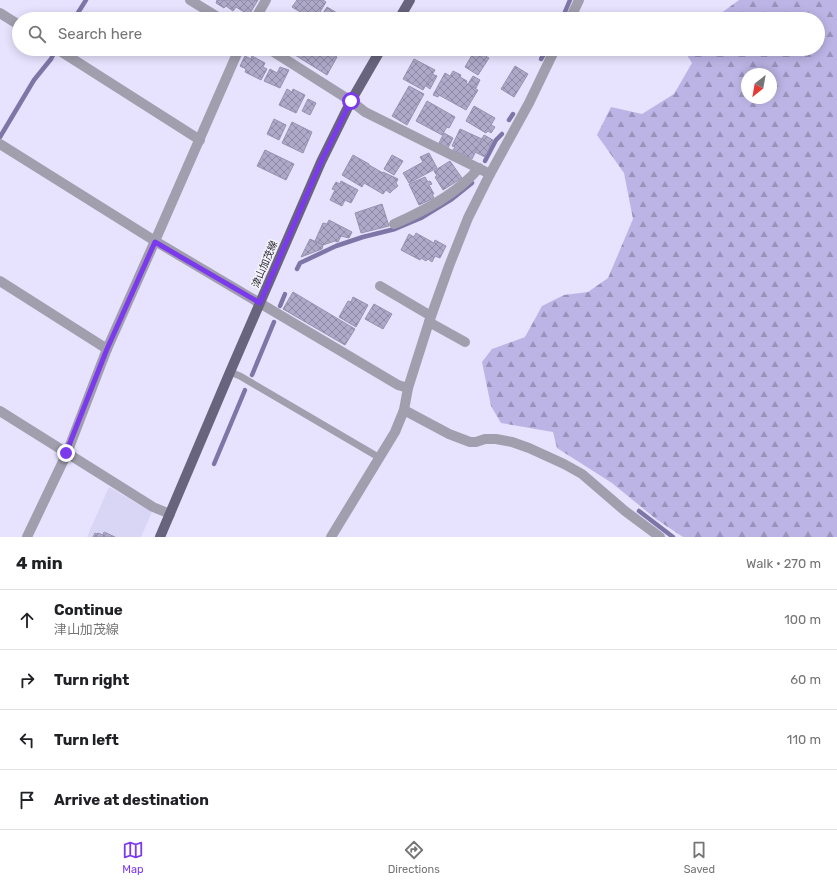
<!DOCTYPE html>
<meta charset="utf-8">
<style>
body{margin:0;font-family:Rubik,"Noto Sans JP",sans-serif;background:#f6f6f6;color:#202124}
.compass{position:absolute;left:741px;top:68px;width:36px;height:36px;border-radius:50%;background:#fff;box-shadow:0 2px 10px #0003;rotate:211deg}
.stop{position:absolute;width:12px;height:12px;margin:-9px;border:3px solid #7c3aed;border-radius:50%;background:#fff}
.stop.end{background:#7c3aed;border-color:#fff;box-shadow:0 1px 4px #0008}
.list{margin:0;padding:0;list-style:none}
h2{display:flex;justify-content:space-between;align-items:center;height:52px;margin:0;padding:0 16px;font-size:17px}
h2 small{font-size:13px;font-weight:400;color:#757577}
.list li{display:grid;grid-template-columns:26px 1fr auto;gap:12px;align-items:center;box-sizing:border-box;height:60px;padding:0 16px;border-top:1px solid #e0e0e0}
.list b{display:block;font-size:15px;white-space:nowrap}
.list p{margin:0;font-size:13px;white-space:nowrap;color:#757577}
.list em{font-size:13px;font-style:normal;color:#757577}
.icon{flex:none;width:22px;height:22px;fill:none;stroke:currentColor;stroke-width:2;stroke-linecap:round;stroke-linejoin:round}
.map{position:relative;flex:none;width:837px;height:537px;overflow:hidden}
.search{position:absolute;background:#fff;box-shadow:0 2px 10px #0003;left:12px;right:12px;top:12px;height:44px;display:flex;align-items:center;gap:10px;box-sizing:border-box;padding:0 14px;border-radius:22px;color:#757577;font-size:15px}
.sheet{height:292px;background:#fff}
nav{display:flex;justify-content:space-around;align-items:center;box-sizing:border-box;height:56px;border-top:1px solid #e0e0e0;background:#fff;font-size:11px;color:#757577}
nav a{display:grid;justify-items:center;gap:2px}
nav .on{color:#7c3aed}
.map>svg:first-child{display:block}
.built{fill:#d9d5f4}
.forest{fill:url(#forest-firs);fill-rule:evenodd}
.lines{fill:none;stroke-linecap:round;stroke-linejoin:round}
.stream{stroke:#7f76a8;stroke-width:4.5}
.building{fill:url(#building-cross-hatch);stroke:#9792b1}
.lane{stroke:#a19fae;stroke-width:7}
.street{stroke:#a19fae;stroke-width:10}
.primary{stroke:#68647d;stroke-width:10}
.route{stroke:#7c3aed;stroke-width:5}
.labels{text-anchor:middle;stroke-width:3;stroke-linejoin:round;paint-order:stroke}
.street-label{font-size:10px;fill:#2e2c38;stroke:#f4f3fa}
</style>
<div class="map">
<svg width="837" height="537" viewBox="0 0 837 537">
<defs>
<pattern id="forest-firs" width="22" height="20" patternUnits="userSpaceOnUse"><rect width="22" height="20" fill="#bcb4e5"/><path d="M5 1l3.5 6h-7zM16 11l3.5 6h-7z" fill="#9993bb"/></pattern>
<pattern id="building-cross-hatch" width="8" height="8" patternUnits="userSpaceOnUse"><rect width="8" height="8" fill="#aea9c9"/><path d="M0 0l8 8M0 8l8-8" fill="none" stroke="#8e8aa4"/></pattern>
</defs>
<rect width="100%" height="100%" fill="#e7e3fe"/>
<!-- built -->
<polygon class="built" points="109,487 152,512 141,537 87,537"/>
<!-- forest -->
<path class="forest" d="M 739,0 L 837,0 L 837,537 L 683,537 L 656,519 L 612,483 L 557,448 L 553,432 L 501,423 L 491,406 L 482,362 L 492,349 L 525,337 L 542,306 L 564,295 L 588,292 L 608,278 L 633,219 L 624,173 L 597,135 L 611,107 L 642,114 L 674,94 L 692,63 L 683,49 L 818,49 L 818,19 L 713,19 ZM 747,74 L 771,74 L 771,98 L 747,98 Z"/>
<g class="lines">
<!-- stream -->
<g class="stream">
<polyline points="74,19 86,0"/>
<polyline points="562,19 570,0"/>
<polyline points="541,59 547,49"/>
<polyline points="509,120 513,114"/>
<polyline points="0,137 34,80 51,59 56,49"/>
<polyline points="485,161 496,140 502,134"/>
<polyline points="297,269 300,263 336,246 363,237 395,229 421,218 452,199 472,183"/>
<polyline points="280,306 285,294"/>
<polyline points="252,375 274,322"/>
<polyline points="214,464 245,390"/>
<polyline points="639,511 673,537"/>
</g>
</g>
<!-- building -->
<g class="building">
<polygon points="217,0 258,0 249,15 236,7 233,11 226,6 224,8 216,3"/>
<polygon points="297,0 323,0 326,2 316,19 312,19 292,7"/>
<polygon points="327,7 347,19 319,19"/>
<polygon points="299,49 324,49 337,57 327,75 295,55"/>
<polygon points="477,51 489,58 478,75 465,67 472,55 474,56"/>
<polygon points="245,56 251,59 252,56 265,63 263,67 267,69 261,80 245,72 246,69 240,66"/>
<polygon points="414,59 435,70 423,90 403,79"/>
<polygon points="515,66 528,74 514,97 501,89"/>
<polygon points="280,67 289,70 280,88 264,81 270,69 277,73"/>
<polygon points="453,71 461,75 460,77 467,81 466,83 478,90 466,110 439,95 438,97 433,95 445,73 450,76"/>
<polygon points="432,74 437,76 430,89 426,86"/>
<polygon points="473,76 480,80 476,88 468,84"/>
<polygon points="409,86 424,94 407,125 392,116"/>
<polygon points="287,89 292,92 293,89 305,95 296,113 279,105"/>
<polygon points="308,99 316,103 310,115 302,111"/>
<polygon points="427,101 455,117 449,128 447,127 442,135 416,121"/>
<polygon points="474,106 495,118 491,125 495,127 491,133 488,131 486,133 466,121"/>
<polygon points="274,119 286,125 279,140 267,134"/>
<polygon points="292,122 312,132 303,153 282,143"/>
<polygon points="460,129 482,139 472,159 453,150 455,147 452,146"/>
<polygon points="444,133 453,138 448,148 439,143"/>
<polygon points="484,135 493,140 485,157 475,152"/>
<polygon points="265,150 294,164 286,180 257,166"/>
<polygon points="429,153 437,168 409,183 403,173 423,162 420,157"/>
<polygon points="353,155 369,164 369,165 383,173 383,172 398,179 396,183 398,186 393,190 390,193 386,190 383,194 364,183 362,187 342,175"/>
<polygon points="392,155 403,161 394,175 384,169"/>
<polygon points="450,161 462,178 443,190 435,177 437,176 434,171"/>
<polygon points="425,177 428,182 430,181 432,184 429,185 434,194 432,194 434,198 419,205 409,184"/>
<polygon points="341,181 358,190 351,203 345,200 342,206 330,200 335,190 332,189 336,182 340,184"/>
<polygon points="382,204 389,226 361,233 355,213"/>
<polygon points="329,220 352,232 349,238 341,236 338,242 335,241 323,245 315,241 323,223 327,224"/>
<polygon points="416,233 434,243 435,240 446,246 440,258 435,256 432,262 428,259 426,261 421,258 420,260 401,250 409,234 414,237"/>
<polygon points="310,239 323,245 322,249 301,257"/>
<polygon points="293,292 355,329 345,345 283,309"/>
<polygon points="353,297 368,305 356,327 339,317 348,301 351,302"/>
<polygon points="374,304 392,314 383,329 365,319"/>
<polygon points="104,532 115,537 93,537 95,533 97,534 98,533 103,535"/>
</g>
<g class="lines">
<!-- lane -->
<polyline class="lane" points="230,372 240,376 380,458"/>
<!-- street -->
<g class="street">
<polyline points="190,0 221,19"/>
<polyline points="0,13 19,25"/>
<polyline points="255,19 266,0"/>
<polyline points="570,19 579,0"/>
<polyline points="57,49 200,140"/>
<polyline points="269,49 351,101 365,112 490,174"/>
<polyline points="0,144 155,241 398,385 408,388"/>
<path d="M 394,224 C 424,211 457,194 479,168"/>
<polyline points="0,281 107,349"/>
<polyline points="380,286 431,316"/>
<polyline points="429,322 465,342"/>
<polyline points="404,410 449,434 470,442 476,442 485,439 496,439 512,442 529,448 564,464 582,474 625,511 660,537"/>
<polyline points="0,411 153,507 170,514"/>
<polyline points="27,537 67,453 107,349 155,241 239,49"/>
<polyline points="331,537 395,432 404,410 408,388 429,322 449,266 468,218 490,174 529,103 555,49"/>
</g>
<!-- primary -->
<g class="primary">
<polyline points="399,19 410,0"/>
<polyline points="160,537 230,372 321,162 351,101 381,49"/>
</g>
</g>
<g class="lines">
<!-- route -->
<polyline class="route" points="66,453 107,349 155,242 260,303 321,162 351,101"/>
</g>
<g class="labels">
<!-- street labels -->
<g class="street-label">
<text transform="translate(264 264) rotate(-67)" y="4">津山加茂線</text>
</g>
</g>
</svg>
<svg class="compass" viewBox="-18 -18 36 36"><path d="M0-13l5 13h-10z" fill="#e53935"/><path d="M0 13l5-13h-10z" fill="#757577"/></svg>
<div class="stop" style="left:351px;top:101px"></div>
<div class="stop end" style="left:66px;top:453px"></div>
<div class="search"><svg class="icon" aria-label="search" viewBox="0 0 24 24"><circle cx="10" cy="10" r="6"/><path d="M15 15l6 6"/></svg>Search here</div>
</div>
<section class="sheet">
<h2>4 min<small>Walk · 270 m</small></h2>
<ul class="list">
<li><svg class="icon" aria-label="ahead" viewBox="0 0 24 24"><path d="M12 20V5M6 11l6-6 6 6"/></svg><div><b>Continue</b><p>津山加茂線</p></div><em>100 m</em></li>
<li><svg class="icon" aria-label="right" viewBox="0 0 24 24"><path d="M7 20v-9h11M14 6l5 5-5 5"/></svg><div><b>Turn right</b></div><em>60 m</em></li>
<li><svg class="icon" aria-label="left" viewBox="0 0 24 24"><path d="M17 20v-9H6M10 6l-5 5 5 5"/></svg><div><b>Turn left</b></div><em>110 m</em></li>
<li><svg class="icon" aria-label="arrive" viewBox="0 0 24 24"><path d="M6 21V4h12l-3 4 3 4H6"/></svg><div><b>Arrive at destination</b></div></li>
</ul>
</section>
<nav>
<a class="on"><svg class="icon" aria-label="map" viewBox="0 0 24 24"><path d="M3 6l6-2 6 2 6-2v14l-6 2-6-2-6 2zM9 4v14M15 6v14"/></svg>Map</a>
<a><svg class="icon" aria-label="directions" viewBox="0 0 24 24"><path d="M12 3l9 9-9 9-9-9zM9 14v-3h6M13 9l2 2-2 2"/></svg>Directions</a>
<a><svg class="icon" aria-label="saved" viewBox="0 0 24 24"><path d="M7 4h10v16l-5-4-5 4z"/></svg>Saved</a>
</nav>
